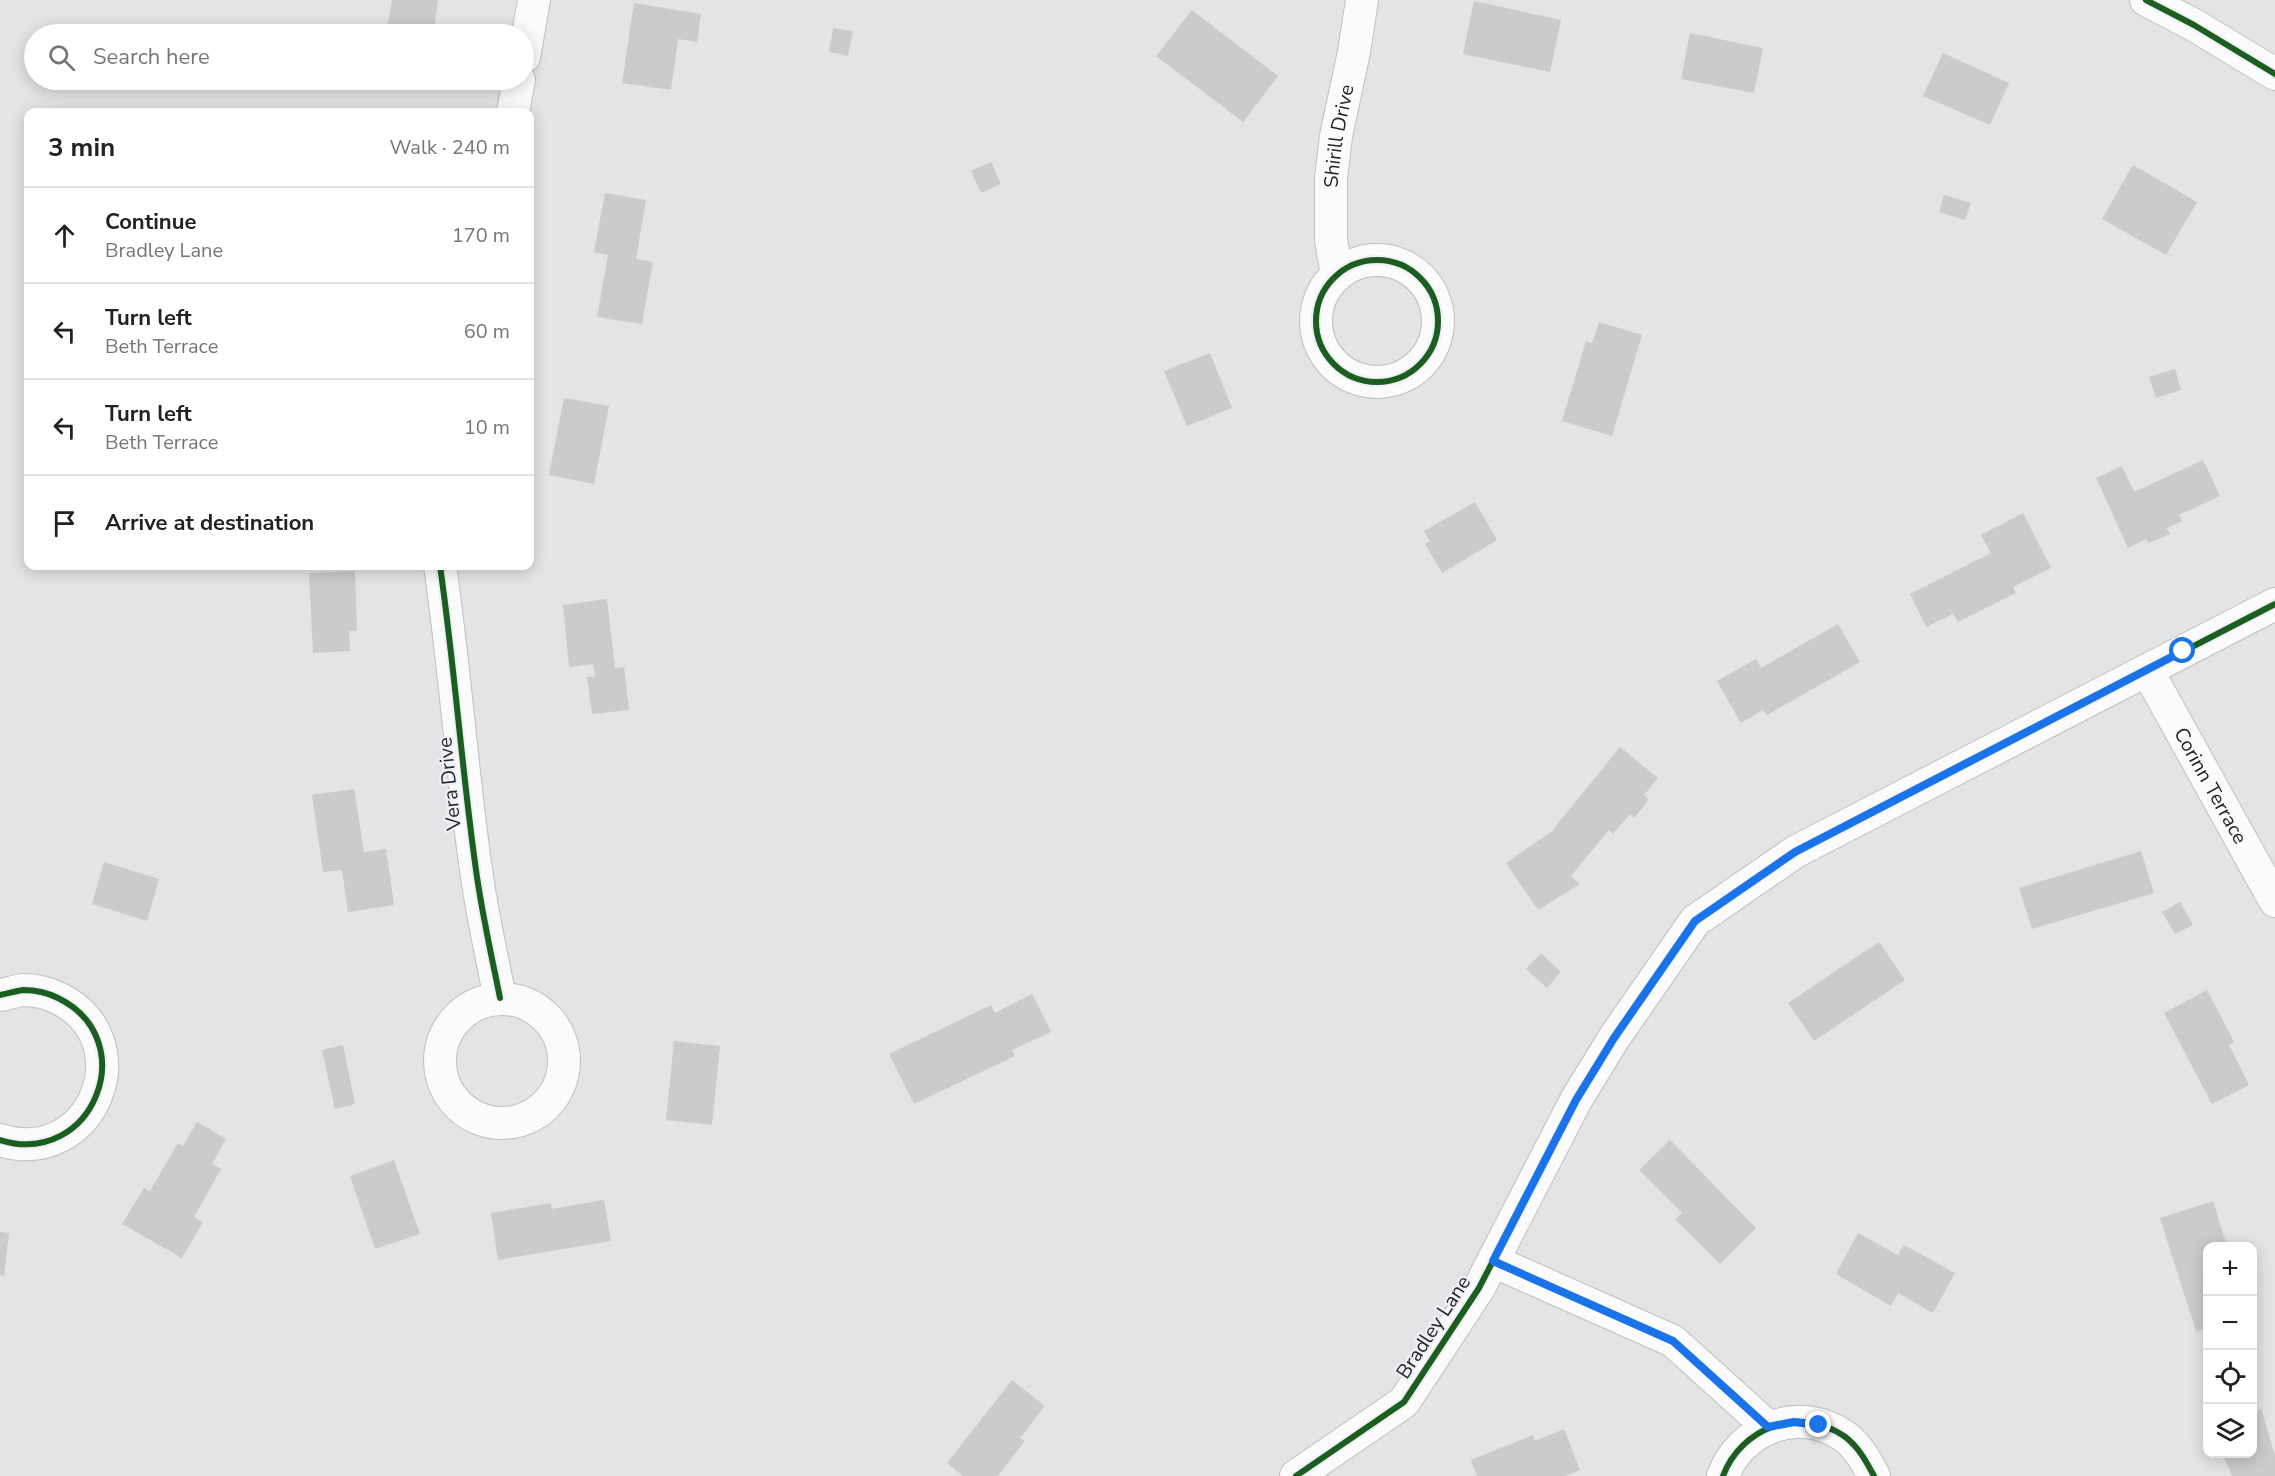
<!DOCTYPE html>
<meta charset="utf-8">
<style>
body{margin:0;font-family:"Nunito Sans",sans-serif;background:#f6f6f6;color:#222}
.controls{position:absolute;right:18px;bottom:18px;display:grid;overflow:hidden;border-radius:12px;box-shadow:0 3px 15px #0003}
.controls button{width:54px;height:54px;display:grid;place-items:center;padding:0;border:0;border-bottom:2px solid #e0e0e0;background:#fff;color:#222;font:30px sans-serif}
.stop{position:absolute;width:18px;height:18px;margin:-14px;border:4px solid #1a73e8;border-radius:50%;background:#fff}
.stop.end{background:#1a73e8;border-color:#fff;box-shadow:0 2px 6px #0008}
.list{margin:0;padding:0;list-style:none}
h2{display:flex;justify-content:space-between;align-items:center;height:78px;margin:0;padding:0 24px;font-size:26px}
h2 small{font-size:20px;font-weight:400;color:#767676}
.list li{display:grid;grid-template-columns:39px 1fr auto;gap:18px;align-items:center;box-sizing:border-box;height:96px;padding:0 24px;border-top:2px solid #e0e0e0}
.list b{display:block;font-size:22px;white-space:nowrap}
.list p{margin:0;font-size:20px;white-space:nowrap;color:#767676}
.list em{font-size:20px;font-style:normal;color:#767676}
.icon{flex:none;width:33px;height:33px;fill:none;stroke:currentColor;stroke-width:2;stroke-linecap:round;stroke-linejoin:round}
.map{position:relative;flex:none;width:2275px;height:1476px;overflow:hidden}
.search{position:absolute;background:#fff;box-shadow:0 3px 15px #0003;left:24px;top:24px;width:510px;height:66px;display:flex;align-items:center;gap:15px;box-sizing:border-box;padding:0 21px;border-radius:33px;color:#767676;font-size:22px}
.panel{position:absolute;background:#fff;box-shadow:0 3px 15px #0003;left:24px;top:108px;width:510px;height:462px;border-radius:12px}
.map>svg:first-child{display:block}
.building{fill:#cacbcd}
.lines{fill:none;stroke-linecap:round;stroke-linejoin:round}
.minor-casing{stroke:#bfc0c2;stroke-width:34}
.minor{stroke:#fbfbfb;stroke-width:32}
.cycleway-casing{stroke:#eef0f5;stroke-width:10}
.cycleway{stroke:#1b5e20;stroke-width:6}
.route{stroke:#1a73e8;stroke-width:8}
.labels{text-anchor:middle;stroke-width:4.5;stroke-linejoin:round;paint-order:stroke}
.street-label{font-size:20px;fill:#242526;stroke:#eef0f5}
</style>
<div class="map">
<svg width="2275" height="1476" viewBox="0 0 2275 1476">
<rect width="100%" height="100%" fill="#e2e4e6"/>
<!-- building -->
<g class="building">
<polygon points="392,0 438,0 433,34 386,34"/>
<polygon points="1474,1 1561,20 1550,72 1463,54"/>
<polygon points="634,3 701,14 697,42 678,39 671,90 622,83"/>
<polygon points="1192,10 1278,76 1243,122 1156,56"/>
<polygon points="833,28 853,31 848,56 829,52"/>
<polygon points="1690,33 1763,48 1754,93 1681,79"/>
<polygon points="1943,53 2009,83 1990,125 1923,96"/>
<polygon points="991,162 1001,184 981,193 971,171"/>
<polygon points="2133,165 2197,202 2166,255 2102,219"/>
<polygon points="605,193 646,200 636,259 653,262 642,324 597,317 608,255 594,252"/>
<polygon points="1944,195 1971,203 1965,220 1939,212"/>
<polygon points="1599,322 1642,335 1612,436 1562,421 1586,341 1592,343"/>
<polygon points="1210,353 1232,408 1187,426 1164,371"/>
<polygon points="2175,369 2181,390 2156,398 2149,377"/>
<polygon points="564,398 609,406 594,484 549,475"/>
<polygon points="2203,460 2220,496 2179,515 2182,521 2167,528 2170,534 2149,543 2146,539 2128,548 2096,478 2122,466 2134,492"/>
<polygon points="1475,502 1497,540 1442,573 1425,544 1430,541 1424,531"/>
<polygon points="2023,513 2051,568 2013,587 2016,593 1958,622 1953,614 1926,627 1910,594 1991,553 1981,535"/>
<polygon points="355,571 357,631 349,631 350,651 313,653 309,573"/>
<polygon points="607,599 615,668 624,667 629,710 592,714 587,677 595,677 593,664 569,667 563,605"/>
<polygon points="1838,624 1860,662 1767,715 1763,710 1741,723 1717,681 1756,659 1761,668"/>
<polygon points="1620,747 1658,778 1644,795 1649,800 1634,818 1630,814 1613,834 1609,830 1571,876 1580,884 1538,910 1506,863 1551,832"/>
<polygon points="354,789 364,852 386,849 394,905 348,912 342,870 323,872 312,795"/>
<polygon points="2141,851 2154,893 2032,929 2019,888"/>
<polygon points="104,862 159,879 147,921 92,904"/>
<polygon points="2180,902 2193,925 2175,934 2162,912"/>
<polygon points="1879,942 1905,980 1814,1041 1788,1003"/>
<polygon points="1541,953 1561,972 1547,988 1526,969"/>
<polygon points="2207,990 2234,1042 2229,1045 2249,1085 2212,1104 2164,1013"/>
<polygon points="1032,994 1051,1032 1012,1050 1015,1056 914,1104 889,1054 991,1005 995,1013"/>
<polygon points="674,1041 720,1046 712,1125 666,1120"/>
<polygon points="343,1045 355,1104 335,1109 322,1050"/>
<polygon points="197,1122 226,1139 212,1164 221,1169 194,1217 203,1222 182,1258 122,1224 144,1188 150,1191 178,1143 183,1146"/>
<polygon points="1670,1140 1756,1228 1720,1264 1675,1219 1682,1213 1639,1170"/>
<polygon points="394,1160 420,1234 375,1249 350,1176"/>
<polygon points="604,1200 611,1241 498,1260 491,1213 551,1203 551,1209"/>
<polygon points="2213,1201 2227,1246 2208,1246 2208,1328 2196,1331 2160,1218"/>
<polygon points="0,1232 9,1233 4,1276 0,1275"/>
<polygon points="1858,1233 1898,1255 1904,1245 1955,1273 1933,1313 1898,1293 1891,1306 1836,1274"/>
<polygon points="1012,1380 1045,1406 1020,1438 1025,1441 998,1476 963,1476 947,1463"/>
<polygon points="2261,1409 2275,1455 2275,1476 2232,1476 2223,1454 2252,1454 2252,1413"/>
<polygon points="1564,1429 1580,1470 1565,1476 1477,1476 1471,1460 1533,1435 1535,1441"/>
</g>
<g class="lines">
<defs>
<g id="minor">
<polyline points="2146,0 2194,25 2275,74"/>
<polyline points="524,57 534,0"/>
<polyline points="513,112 519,80"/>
<circle cx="1377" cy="321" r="61"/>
<path id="s1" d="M 1337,275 L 1331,240 L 1331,178 L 1336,136 L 1354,52 L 1362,0"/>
<path d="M 440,566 C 455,669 462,774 477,877 C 483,918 492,958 500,998"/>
<path id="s2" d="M 2147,670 L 2275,901"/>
<path d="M 0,995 C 7,994 15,991 23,990 C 34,990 48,993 58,998 C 144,1040 93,1169 0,1140"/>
<circle cx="502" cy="1061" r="62"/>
<polyline points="1493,1261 1673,1341 1768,1427"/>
<polyline points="1296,1476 1404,1402 1479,1288 1576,1100 1614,1038 1695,921 1795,852 2275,604"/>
<path d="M 1723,1476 C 1741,1428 1799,1405 1844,1436 C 1858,1446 1866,1461 1874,1476"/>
</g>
</defs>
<!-- minor casing -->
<use href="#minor" class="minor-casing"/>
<!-- minor -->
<use href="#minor" class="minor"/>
<defs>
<g id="cycleway">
<polyline points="2146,0 2194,25 2275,74"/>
<circle cx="1377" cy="321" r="61"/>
<path d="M 440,566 C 455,669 462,774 477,877 C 483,918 492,958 500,998"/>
<path d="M 0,995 C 7,994 15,991 23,990 C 34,990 48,993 58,998 C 144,1040 93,1169 0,1140"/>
<polyline points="1296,1476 1404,1402 1479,1288 1576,1100 1614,1038 1695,921 1795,852 2275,604"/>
<path d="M 1723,1476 C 1741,1428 1799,1405 1844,1436 C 1858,1446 1866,1461 1874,1476"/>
</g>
</defs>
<!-- cycleway casing -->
<use href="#cycleway" class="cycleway-casing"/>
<!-- cycleway -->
<use href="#cycleway" class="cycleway"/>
</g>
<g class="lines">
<!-- route -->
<polyline class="route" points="1819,1425 1794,1422 1768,1427 1673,1341 1493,1261 1576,1100 1614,1038 1695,921 1795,852 2183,651"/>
</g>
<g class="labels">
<!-- street labels -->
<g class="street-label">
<text dy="7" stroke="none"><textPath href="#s1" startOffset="140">Shirill Drive</textPath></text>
<text transform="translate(449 784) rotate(-96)" y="7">Vera Drive</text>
<text dy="7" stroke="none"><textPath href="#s2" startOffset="132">Corinn Terrace</textPath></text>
<text transform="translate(1433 1327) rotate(-57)" y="7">Bradley Lane</text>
</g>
</g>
</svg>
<div class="controls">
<button>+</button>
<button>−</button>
<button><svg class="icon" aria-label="locate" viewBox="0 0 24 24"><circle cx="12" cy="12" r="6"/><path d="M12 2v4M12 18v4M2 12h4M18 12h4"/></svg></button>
<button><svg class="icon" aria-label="layers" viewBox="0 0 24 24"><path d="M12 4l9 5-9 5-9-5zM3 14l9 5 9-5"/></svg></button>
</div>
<div class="stop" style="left:2183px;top:651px"></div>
<div class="stop end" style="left:1819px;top:1425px"></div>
<div class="search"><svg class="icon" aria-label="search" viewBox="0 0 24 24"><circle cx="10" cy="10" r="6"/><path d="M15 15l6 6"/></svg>Search here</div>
<section class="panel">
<h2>3 min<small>Walk · 240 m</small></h2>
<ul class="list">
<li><svg class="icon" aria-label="ahead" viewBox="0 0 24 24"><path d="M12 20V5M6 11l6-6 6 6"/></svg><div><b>Continue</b><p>Bradley Lane</p></div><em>170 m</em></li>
<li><svg class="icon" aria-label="left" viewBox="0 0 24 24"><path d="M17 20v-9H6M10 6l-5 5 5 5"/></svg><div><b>Turn left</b><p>Beth Terrace</p></div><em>60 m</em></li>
<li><svg class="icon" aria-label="left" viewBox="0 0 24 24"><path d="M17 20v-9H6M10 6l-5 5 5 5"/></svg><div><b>Turn left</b><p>Beth Terrace</p></div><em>10 m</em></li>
<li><svg class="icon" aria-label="arrive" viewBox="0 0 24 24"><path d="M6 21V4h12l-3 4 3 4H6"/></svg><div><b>Arrive at destination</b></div></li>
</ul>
</section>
</div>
